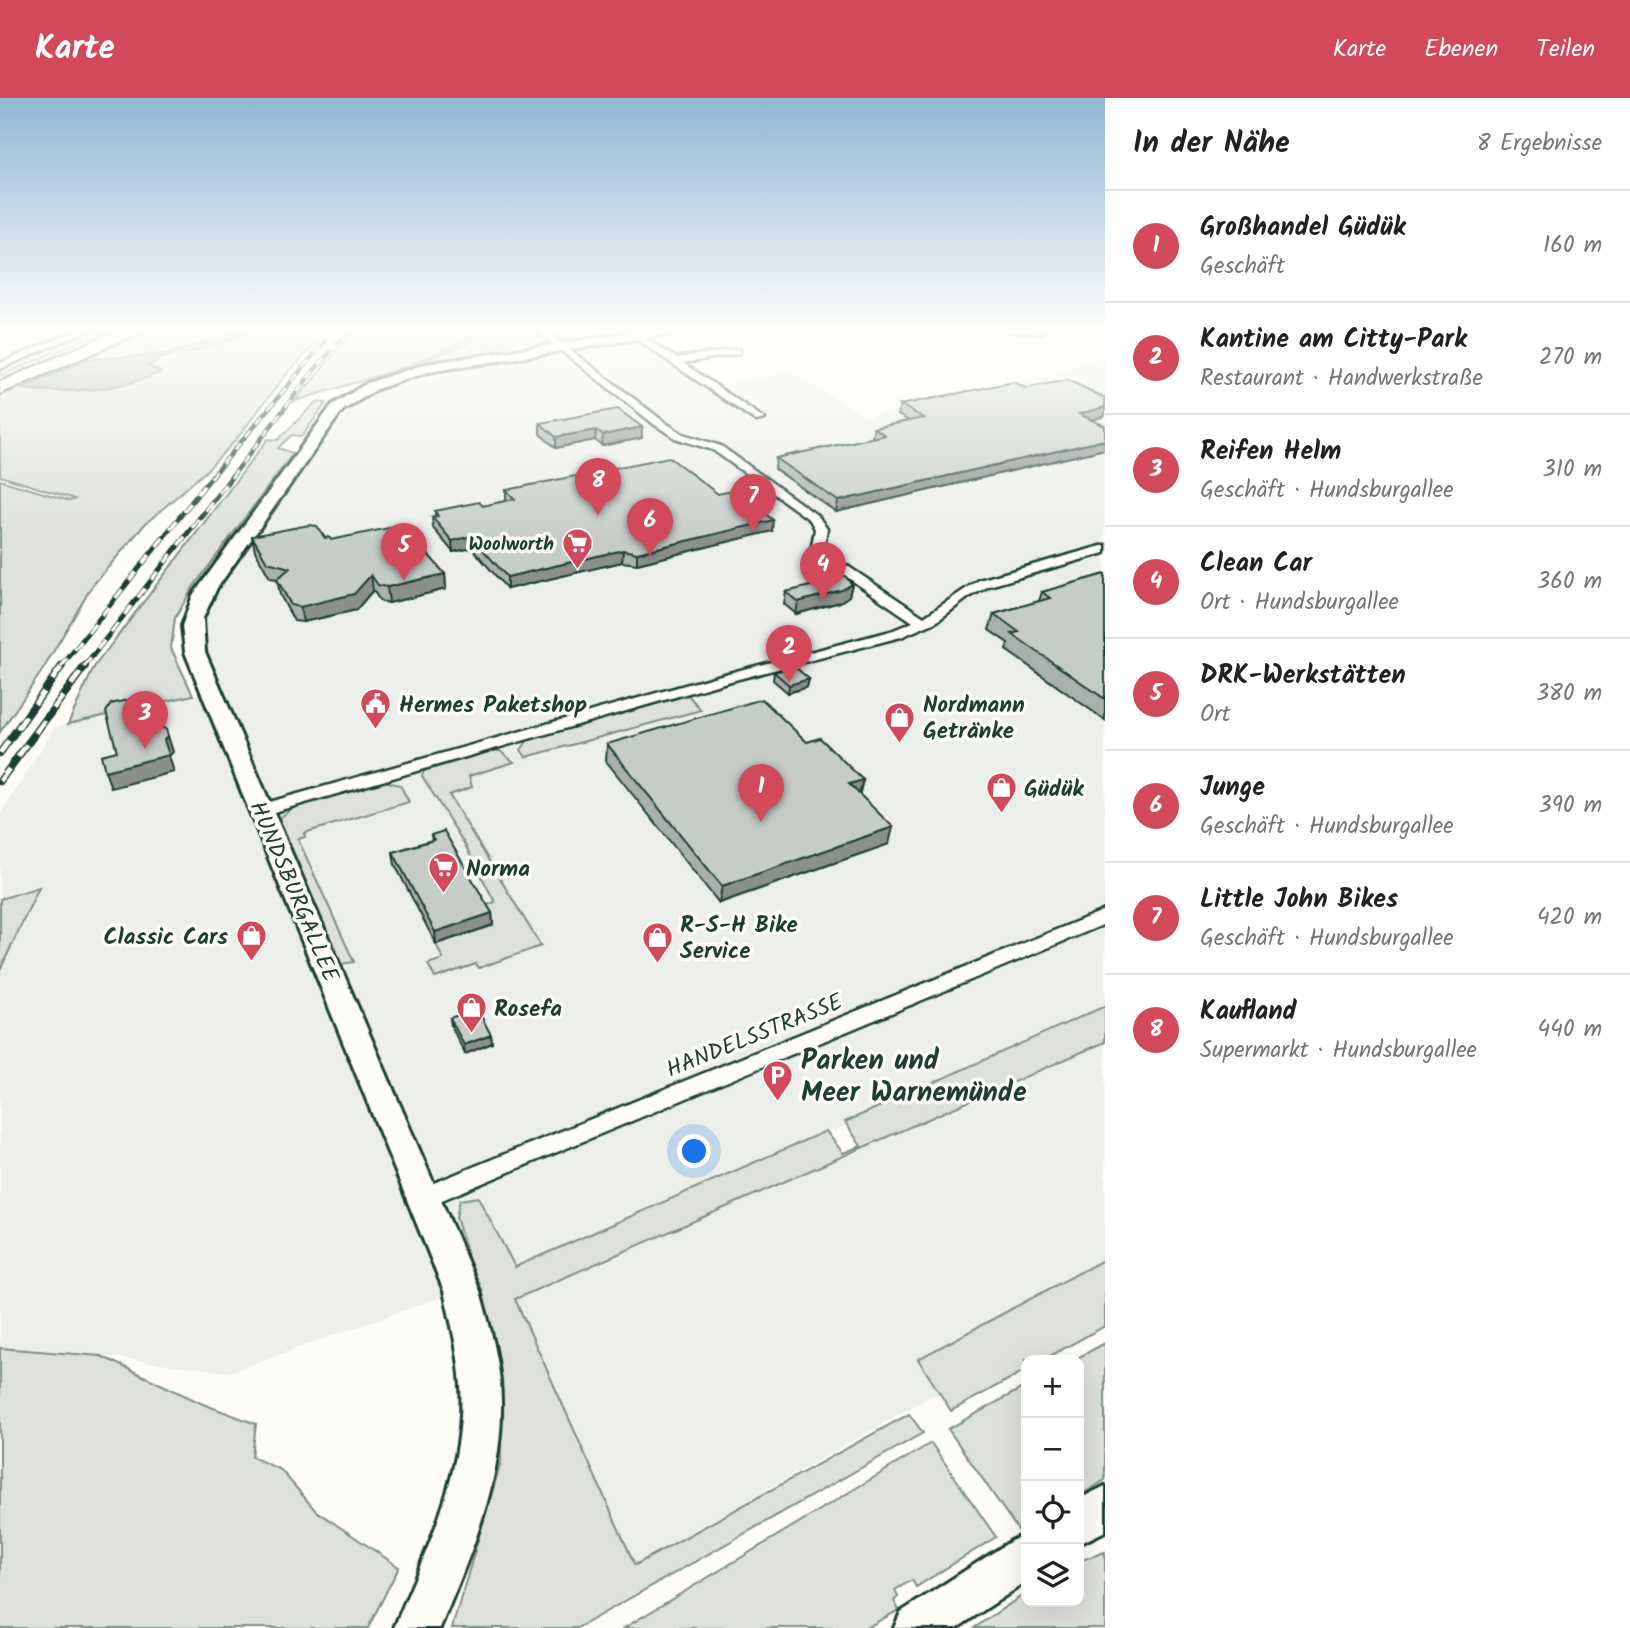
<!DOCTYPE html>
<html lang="de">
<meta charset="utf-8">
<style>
body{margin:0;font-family:Kalam,sans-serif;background:#f6f6f6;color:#202124}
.controls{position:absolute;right:21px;bottom:21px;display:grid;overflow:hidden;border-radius:14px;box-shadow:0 7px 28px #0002}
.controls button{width:63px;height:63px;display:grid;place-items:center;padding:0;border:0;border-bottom:2px solid #e0e0e0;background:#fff;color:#202124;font:35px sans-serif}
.you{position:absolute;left:695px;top:1054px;width:24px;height:24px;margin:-18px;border:5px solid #fff;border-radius:50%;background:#1a73e8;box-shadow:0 0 0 10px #1a73e833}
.badge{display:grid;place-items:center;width:46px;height:46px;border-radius:50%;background:#d1495b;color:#fff;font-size:23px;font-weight:700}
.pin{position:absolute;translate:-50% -58px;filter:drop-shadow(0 2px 4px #0008)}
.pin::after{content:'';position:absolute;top:37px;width:24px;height:21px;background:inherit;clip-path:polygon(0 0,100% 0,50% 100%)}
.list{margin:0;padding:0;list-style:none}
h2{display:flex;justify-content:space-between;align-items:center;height:91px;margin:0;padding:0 28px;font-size:30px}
h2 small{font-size:23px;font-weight:400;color:#757577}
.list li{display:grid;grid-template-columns:46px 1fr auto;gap:21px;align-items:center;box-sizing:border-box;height:112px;padding:0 28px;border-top:2px solid #e0e0e0}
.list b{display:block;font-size:26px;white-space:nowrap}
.list p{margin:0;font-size:23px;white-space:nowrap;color:#757577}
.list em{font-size:23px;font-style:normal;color:#757577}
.icon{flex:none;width:38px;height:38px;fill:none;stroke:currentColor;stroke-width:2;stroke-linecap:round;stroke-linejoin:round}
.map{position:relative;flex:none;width:1105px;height:1530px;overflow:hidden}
header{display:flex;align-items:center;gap:42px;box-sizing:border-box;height:98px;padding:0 35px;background:#d1495b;color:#fff}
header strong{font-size:33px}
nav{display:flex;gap:38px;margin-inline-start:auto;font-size:24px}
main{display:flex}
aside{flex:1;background:#fff}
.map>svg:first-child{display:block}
.built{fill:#eceee9;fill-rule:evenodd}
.green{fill:#dde0db;stroke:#7e8e88;stroke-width:2}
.water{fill:#aeb8b1;stroke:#75877f;stroke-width:2}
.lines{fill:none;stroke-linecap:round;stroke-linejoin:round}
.street-casing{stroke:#1f3d34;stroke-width:5}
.secondary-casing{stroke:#1f3d34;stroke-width:6}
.highway-casing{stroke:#1f3d34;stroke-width:5}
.street{fill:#fdfcf7;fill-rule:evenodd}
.secondary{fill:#fdfcf7;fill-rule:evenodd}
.highway{fill:#fdfcf7;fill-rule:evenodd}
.rail-far2-casing{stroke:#1f3d34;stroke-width:4.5}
.rail-far1-casing{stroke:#1f3d34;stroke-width:5}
.rail-casing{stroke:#1f3d34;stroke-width:8}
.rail-far2{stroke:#fdfcf7;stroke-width:2.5;stroke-dasharray:9;stroke-linecap:butt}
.rail-far1{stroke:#fdfcf7;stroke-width:3.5;stroke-dasharray:11;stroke-linecap:butt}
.rail{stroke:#fdfcf7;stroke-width:5;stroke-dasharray:15;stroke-linecap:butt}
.wall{fill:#aab0ab;stroke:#1f3d34;stroke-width:2}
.shaded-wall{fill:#8b908b;stroke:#1f3d34;stroke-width:2}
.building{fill:#c6cdc7;stroke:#1f3d34;stroke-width:2}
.labels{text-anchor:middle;stroke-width:7;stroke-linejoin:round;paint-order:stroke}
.far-poi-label{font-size:19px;font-weight:bold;fill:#1f3d34;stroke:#fdfcf7;text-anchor:end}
.poi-label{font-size:23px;font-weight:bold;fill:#1f3d34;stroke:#fdfcf7;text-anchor:start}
.street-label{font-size:23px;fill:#1f3d34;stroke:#fdfcf7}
.near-poi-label{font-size:28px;font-weight:bold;fill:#1f3d34;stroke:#fdfcf7;text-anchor:start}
</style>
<header>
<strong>Karte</strong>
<nav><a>Karte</a><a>Ebenen</a><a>Teilen</a></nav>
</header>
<main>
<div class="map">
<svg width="1105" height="1530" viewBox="0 0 1105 1530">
<rect width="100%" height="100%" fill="#fdfcf7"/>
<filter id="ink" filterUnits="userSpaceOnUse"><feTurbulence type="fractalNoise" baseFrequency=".0143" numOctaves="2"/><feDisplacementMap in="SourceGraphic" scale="14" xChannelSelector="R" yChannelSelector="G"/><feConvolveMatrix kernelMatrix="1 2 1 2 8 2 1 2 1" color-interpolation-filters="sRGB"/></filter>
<g filter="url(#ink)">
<!-- built -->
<g class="built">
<path d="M 646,238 L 721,287 L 790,274 L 866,319 L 1056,275 L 1105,258 L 1105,913 L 520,1171 L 230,1274 L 101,1258 L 0,1250 L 0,872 L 38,789 L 0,801 L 0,717 L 55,629 L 216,592 L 200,550 L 200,522 L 211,498 L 284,389 L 325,344 L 349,312 L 389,288 L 448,276 L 444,272 L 457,267 ZM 492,653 L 514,664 L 468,678 L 472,689 L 437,700 L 426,687 L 422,678 L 424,673 Z"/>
<polygon points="1105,944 1105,1209 919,1305 635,1467 515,1201"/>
</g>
<!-- green -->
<g class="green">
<polygon points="91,231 109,231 0,278 0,270"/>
<polygon points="146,231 329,231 285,278 234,344 206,373 145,426 92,488 42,573 0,634 0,382 70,403 75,401 0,378 0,296"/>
<polygon points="355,231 482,231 460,245 403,270 295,303"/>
<polygon points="490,231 532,231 545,246 415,267 466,246"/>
<polygon points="316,304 326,305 302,338 292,337 278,350 293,355 194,488 175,520 171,550 193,597 68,626 94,569 268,341 278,342"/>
<polygon points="688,597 701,612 526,659 521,652 528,642 537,638"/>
<polygon points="492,653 500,653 514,664 469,678 472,689 449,697 541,848 479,870 476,866 435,880 428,866 443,861 436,846 493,828 482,809 495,804 465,747 422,678 424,673"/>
<polygon points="384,683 400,687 409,704 304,735 305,739 298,741 354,864 335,867 277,722 294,709"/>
<polygon points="39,789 0,872 0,801"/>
<polygon points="1105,908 1105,944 515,1201 635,1467 909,1316 923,1335 577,1530 452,1530 501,1364 501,1292 490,1233 456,1119 460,1102 478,1099 515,1169 826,1033 843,1055 861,1048 845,1024"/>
<polygon points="1105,1161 1105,1228 1043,1262 1026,1262 1026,1272 951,1313 918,1261"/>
<polygon points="1105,1245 1105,1382 1079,1398 1079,1262 1074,1262"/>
<polygon points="0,1250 101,1258 203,1306 256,1326 252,1359 281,1372 316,1413 399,1469 368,1530 0,1530"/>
<polygon points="1026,1288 1026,1431 1020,1435 948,1331"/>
<polygon points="931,1345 996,1439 916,1489 912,1482 895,1492 898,1499 894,1503 899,1512 866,1530 624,1530"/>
<polygon points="1105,1454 1105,1530 974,1530 1026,1495 1026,1504 1079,1504 1079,1463"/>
</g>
<!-- water -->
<path class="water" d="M 248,231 L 262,231 L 191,254 L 162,260 L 148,268 L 161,274 C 119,293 67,296 22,291 L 88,261 L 168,256 Z"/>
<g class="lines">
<defs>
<g id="street">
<polygon points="80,231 91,231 0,271 0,265"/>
<polygon points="534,231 543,231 663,323 683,336 721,348 818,418 827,431 824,448 828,455 924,519 979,482 1105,447 1105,455 989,488 969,499 936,524 901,539 727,584 267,716 255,716 253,712 255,708 717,578 891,533 913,524 819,460 812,448 815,431 810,422 713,352 675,340 655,327"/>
<polygon points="1006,231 1046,231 1046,232 1042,235 1010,234"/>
<polygon points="636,234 676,260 740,251 740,255 737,256 683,265 765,321 756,323 633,239"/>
<polygon points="1105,812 1105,826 430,1107 422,1111 414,1107 410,1100 414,1093"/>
</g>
<g id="secondary">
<path d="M 651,231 L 682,231 L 676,235 L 428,274 L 377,291 L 342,313 L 217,490 L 203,520 L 205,554 L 480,1193 C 490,1229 501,1266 501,1304 C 503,1383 470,1458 440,1530 L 394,1530 C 426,1453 466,1375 461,1288 C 459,1256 451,1224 444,1193 L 185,554 L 182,528 L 193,497 L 332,307 L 367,285 L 426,266 Z"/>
<polygon points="1105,1388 1105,1433 1079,1446 1079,1401"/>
<polygon points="1026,1436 1026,1484 957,1530 894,1530 901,1514 1011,1443"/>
</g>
<polygon id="highway" points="121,231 143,231 141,234 0,296 0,284"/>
</defs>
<!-- street casing -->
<use href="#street" class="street-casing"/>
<!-- secondary casing -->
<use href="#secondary" class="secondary-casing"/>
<!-- highway casing -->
<use href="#highway" class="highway-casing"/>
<!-- street -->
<use href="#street" class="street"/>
<!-- secondary -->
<use href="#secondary" class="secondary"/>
<!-- highway -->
<use href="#highway" class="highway"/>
<defs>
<g id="rail-far2">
<polyline points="211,380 325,243"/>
<polyline points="231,380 311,276 350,231"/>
</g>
<g id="rail-far1">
<polyline points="61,569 212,378"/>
<polyline points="84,569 232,378"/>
</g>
<g id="rail">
<polyline points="0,655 62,568"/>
<polyline points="0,683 85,568"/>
</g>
</defs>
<!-- rail-far2 casing -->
<use href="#rail-far2" class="rail-far2-casing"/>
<!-- rail-far1 casing -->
<use href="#rail-far1" class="rail-far1-casing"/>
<!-- rail casing -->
<use href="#rail" class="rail-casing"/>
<!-- rail-far2 -->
<use href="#rail-far2" class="rail-far2"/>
<!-- rail-far1 -->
<use href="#rail-far1" class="rail-far1"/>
<!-- rail -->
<use href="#rail" class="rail"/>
</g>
<!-- wall -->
<g class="wall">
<polygon points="1026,290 1105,300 1105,318 1092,322 1105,328 1105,351 836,414 775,371 776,360 872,340 874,330 909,323 898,317 900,307"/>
<polygon points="540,325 642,329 642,340 602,348 595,342 556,350 540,336"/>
<polygon points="506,392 718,396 772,433 637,466 622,464 507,491 472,450 453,454 433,430 432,419 435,418 435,413 483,408 506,403"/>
<polygon points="252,438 325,440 445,476 446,491 389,505 380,503 373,492 356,512 303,524 294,523 280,497 277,481 270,480 255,453"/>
<polygon points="1105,476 1105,622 1006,552 1008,545 989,532 994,516 1039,503 1042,494"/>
<polygon points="852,486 849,498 840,504 796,516 784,506 786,494"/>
<polygon points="774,574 809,581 807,589 788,595 773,582"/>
<polygon points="807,644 863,682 859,696 889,746 719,805 606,663 607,646"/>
<polygon points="431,737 492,815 493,827 436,846 395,767 393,754 432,742"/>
<polygon points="450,920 491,937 492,945 465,956 451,928"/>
</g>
<!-- shaded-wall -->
<g class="shaded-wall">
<polygon points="1105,309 1105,318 1076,326 1079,316"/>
<polygon points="642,329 642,340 602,348 603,337"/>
<polygon points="596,332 595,342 556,350 556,339"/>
<polygon points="1105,342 1105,351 836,414 838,403"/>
<polygon points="773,422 772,433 637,466 637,455"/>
<polygon points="471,438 472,450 453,454 452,443"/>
<polygon points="623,452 622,464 507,491 507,479"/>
<polygon points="445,476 446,491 389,505 387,489"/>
<polygon points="371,477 373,492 356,512 303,524 300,509"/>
<polygon points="852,486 849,498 840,504 796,516 798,504"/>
<polygon points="809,581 807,589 788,595 789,587"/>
<polygon points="168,638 173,654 169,658 174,674 111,690 105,673"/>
<polygon points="863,682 859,698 849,686"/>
<polygon points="893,729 889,746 719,805 722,788"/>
<polygon points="492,815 493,827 436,846 435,834"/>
<polygon points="491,937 492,945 465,956 464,947"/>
</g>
<!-- building -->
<g class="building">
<polygon points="1068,282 1105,300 1105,309 1079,316 1105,328 1105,342 838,403 776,360 885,337 874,330 924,320 900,307 1013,284 1026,290"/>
<polygon points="618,311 642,329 603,337 596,332 556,339 540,325"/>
<polygon points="669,359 718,396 735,392 773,422 637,455 623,452 507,479 471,438 452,443 432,419 438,418 435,413 479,404 483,408 515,401 506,392"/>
<polygon points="309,427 317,428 325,440 329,439 331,442 403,427 445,476 387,489 378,487 371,477 354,496 300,509 291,507 277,481 290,470 267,464 252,438"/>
<polygon points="834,474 845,478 852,486 842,492 798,504 786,494 822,485 833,479"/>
<polygon points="1105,476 1105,601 1012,536 1019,534 994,516 1050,500 1042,494"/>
<polygon points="794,568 809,581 789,587 774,574"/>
<polygon points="150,597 160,629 166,631 168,638 164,642 169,657 105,673 101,657 117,653 106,614 111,606"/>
<polygon points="762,601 807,644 820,640 863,682 849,686 893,729 722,788 607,646"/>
<polygon points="444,733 492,815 435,834 393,754 434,742 431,737"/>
<polygon points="477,910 491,937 464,947 450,920"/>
</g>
</g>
<!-- sky -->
<linearGradient id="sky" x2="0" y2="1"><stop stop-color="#91b6d2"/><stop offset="0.52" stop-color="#fefefb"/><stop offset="1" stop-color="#fefefb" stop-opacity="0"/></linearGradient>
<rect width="1105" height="445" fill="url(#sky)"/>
<!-- icons -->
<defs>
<symbol id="supermarket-pin" viewBox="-11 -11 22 30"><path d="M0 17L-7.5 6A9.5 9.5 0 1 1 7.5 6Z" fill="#d1495b" stroke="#fdfcf7"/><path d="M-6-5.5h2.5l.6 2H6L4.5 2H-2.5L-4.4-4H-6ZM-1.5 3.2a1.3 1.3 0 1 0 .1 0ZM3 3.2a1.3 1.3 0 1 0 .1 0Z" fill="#fff"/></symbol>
<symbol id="civic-pin" viewBox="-11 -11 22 30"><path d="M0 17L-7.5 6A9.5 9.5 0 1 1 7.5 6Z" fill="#d1495b" stroke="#fdfcf7"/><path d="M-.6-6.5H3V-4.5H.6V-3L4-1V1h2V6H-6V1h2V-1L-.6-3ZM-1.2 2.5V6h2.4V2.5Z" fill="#fff"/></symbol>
<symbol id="shop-pin" viewBox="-11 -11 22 30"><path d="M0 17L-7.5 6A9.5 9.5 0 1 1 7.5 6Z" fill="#d1495b" stroke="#fdfcf7"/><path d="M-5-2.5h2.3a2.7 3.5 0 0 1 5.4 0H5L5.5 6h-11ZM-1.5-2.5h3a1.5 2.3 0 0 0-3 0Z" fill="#fff"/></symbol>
<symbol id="parking-pin" viewBox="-11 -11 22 30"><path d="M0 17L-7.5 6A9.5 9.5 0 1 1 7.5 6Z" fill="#d1495b" stroke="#fdfcf7"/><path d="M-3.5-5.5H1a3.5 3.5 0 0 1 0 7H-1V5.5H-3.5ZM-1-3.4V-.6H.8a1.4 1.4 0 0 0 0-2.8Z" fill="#fff"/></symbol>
</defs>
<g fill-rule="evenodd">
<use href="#supermarket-pin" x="560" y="428" width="35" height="47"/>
<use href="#civic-pin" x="358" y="588" width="35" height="47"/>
<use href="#shop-pin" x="882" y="602" width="35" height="47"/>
<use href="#shop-pin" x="984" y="672" width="35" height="47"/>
<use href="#supermarket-pin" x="426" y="752" width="35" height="47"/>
<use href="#shop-pin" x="234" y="820" width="35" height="47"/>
<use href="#shop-pin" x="640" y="822" width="35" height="47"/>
<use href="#shop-pin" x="454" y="892" width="35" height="47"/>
<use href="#parking-pin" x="760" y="960" width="35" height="47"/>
</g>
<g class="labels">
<!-- far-poi labels -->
<g class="far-poi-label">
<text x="554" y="452">Woolworth</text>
</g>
<!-- poi labels -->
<g class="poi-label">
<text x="399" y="614">Hermes Paketshop</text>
<text x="923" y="614">Nordmann<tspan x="923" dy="26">Getränke</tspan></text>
<text x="1024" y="698">Güdük</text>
<text x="466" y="778">Norma</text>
<text x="680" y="834">R-S-H Bike<tspan x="680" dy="26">Service</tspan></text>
<text x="228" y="846" text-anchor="end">Classic Cars</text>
<text x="494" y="918">Rosefa</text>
</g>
<!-- street labels -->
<g class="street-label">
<text transform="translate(295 793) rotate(67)" y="8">HUNDSBURGALLEE</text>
<text transform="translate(754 937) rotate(-22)" y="8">HANDELSSTRASSE</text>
</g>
<!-- near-poi labels -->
<g class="near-poi-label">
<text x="801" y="971">Parken und<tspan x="801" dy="32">Meer Warnemünde</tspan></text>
</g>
</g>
</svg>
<div class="controls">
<button>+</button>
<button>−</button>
<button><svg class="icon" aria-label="locate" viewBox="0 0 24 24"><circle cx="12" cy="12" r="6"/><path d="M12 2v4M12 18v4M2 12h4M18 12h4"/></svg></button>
<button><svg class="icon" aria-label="layers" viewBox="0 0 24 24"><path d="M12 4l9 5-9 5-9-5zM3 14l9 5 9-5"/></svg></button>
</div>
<div class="you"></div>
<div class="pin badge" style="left:761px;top:724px">1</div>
<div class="pin badge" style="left:789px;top:585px">2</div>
<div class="pin badge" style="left:145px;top:651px">3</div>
<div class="pin badge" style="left:823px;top:502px">4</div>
<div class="pin badge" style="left:404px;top:483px">5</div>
<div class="pin badge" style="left:650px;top:458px">6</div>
<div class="pin badge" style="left:753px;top:434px">7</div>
<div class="pin badge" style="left:598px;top:418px">8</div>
</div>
<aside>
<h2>In der Nähe<small>8 Ergebnisse</small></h2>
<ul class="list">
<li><span class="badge">1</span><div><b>Großhandel Güdük</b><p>Geschäft</p></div><em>160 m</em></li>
<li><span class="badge">2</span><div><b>Kantine am Citty-Park</b><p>Restaurant · Handwerkstraße</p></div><em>270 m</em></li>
<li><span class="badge">3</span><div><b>Reifen Helm</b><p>Geschäft · Hundsburgallee</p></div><em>310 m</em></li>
<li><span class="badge">4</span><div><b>Clean Car</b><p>Ort · Hundsburgallee</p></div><em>360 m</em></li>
<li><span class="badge">5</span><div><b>DRK-Werkstätten</b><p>Ort</p></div><em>380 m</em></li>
<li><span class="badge">6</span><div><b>Junge</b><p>Geschäft · Hundsburgallee</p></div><em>390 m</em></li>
<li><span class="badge">7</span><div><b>Little John Bikes</b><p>Geschäft · Hundsburgallee</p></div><em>420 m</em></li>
<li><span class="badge">8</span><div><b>Kaufland</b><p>Supermarkt · Hundsburgallee</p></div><em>440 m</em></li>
</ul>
</aside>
</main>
